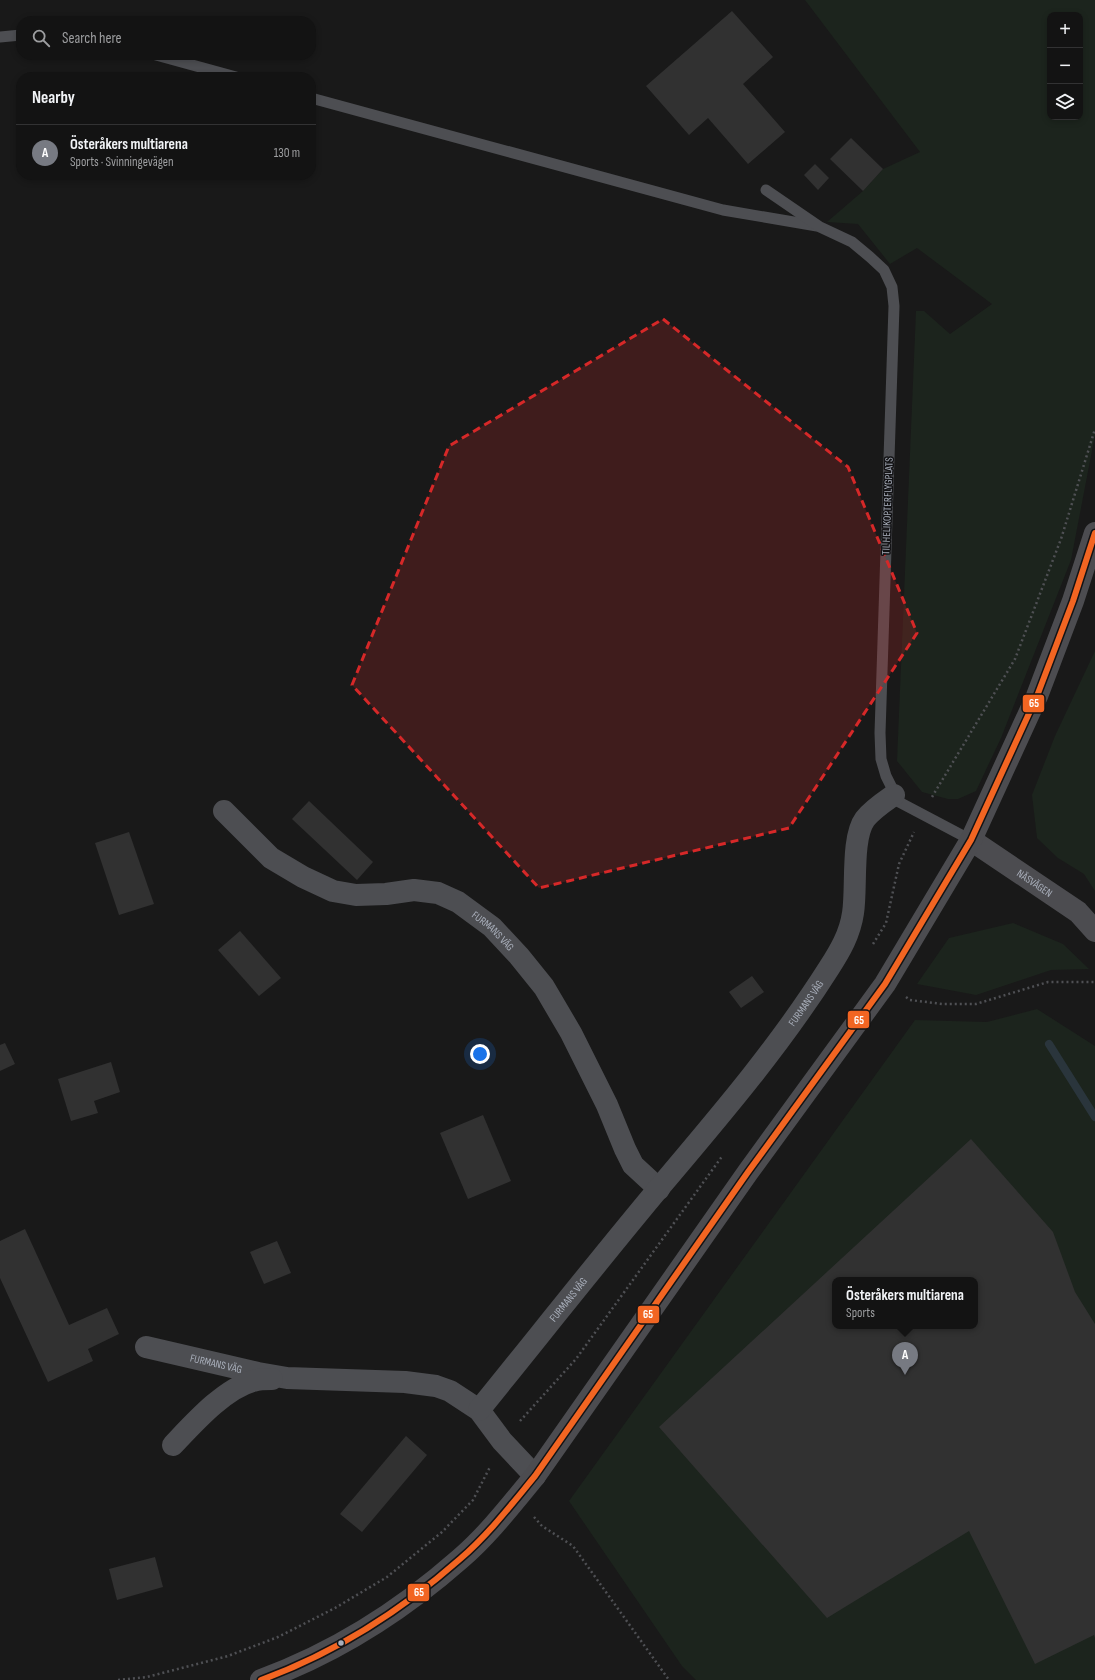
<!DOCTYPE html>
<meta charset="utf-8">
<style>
body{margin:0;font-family:"Sofia Sans Condensed",sans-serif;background:#202021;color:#f1f3f6}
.controls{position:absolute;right:12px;top:12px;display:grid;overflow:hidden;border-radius:8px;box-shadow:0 2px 6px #0003}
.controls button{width:36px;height:36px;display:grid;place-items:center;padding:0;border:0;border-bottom:1px solid #323233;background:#131313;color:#f1f3f6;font:20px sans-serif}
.you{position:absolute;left:480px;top:1054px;width:14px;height:14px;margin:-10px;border:3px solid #fff;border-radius:50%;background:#1a73e8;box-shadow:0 0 0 6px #1a73e833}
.badge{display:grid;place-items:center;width:26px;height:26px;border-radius:50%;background:#777a82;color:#fff;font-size:13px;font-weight:700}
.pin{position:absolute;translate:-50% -33px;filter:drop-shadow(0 1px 2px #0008)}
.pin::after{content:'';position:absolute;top:21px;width:14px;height:12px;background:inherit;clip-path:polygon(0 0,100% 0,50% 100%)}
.popup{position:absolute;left:832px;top:1277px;width:146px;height:52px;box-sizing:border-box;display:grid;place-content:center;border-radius:8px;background:#131313;filter:drop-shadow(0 1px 3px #0005);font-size:13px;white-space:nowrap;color:#9d9ea0}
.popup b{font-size:15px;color:#f1f3f6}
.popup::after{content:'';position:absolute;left:50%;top:100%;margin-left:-8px;border:8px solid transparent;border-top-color:#131313}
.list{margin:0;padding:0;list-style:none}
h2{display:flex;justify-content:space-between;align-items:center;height:52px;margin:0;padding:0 16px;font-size:17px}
h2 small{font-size:13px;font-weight:400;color:#9d9ea0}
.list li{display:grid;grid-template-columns:26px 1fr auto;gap:12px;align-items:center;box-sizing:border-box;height:56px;padding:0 16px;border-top:1px solid #323233}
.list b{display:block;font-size:15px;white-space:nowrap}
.list p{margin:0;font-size:13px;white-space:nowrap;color:#9d9ea0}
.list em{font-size:13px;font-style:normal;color:#9d9ea0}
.icon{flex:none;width:22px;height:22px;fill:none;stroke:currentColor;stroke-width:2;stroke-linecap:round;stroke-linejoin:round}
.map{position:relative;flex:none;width:1095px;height:1680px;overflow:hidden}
.search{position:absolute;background:#131313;box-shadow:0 2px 6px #0003;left:16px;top:16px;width:300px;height:44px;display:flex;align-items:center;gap:10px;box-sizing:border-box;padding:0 14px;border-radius:16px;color:#9d9ea0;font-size:15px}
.panel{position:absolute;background:#131313;box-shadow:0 2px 6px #0003;left:16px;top:72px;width:300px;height:108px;border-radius:16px}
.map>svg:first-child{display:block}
.green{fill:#1c241d;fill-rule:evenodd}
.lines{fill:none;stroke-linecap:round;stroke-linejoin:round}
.stream{stroke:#2a353c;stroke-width:8}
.building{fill:#313131;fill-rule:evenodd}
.path{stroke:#4f5054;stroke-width:2.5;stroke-dasharray:2 3;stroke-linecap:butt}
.lane{stroke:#4d4e52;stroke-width:11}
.street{stroke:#4d4e52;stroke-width:22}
.secondary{stroke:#4c4c50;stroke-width:22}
.bus-1-casing{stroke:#131315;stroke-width:9}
.bus-1{stroke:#f26522;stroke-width:6}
.marked{fill:#d62828;fill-opacity:0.2;stroke:#d62828;stroke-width:3;stroke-dasharray:8 5;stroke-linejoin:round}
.bus-dot{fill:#a9afbb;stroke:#131315;stroke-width:1.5}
.labels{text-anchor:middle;stroke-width:3;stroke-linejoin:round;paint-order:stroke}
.street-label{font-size:11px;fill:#a9afbb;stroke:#131315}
.line-badge{stroke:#131315;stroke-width:1.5}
.badge-label{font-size:11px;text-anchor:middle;font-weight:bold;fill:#fff}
</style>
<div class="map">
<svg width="1095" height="1680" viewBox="0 0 1095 1680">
<rect width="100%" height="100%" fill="#191919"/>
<!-- green -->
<g class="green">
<path d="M 805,0 L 1095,0 L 1095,435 L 1071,560 L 1001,738 L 976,791 L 958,799 L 948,799 L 922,792 L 897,761 L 916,311 L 924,311 L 950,334 L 992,304 L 917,248 L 890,264 L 858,224 L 827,222 L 863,191 L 883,169 L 920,152 ZM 1050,15 L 1080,15 L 1080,117 L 1050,117 Z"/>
<polygon points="1095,651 1095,891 1084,874 1058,858 1037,838 1032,795 1055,736"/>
<polygon points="1013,923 1063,944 1089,969 1051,970 976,995 917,984 949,938"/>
<path d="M 1037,1009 L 1095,1046 L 1095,1680 L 696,1680 L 682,1666 L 569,1501 L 915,1020 L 987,1022 ZM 835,1280 L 975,1280 L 975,1326 L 835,1326 Z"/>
</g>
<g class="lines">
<!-- stream -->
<polyline class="stream" points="1049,1044 1095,1117"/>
</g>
<!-- building -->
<g class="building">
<polygon points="732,11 773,57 743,84 785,132 748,164 708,118 689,135 646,86"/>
<polygon points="851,138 883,169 863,191 830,159"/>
<polygon points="815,164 829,178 818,190 804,175"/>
<polygon points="309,801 373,862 357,880 292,819"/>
<polygon points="129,832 154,904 119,915 95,843"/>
<polygon points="240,931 281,978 259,996 218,950"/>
<polygon points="752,976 764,992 741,1008 729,992"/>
<polygon points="5,1043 15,1064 0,1071 0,1045"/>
<polygon points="111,1062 120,1092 94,1101 98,1113 71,1121 58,1079"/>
<polygon points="483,1115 511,1181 468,1199 440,1133"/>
<path d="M 971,1139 L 1053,1232 L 1075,1292 L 1095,1324 L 1095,1638 L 1094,1635 L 1035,1664 L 969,1531 L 827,1618 L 659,1427 ZM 835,1280 L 975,1280 L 975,1326 L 835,1326 Z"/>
<polygon points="25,1229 69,1325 107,1308 119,1334 88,1349 93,1361 48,1382 0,1278 0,1241"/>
<polygon points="277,1241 291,1273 264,1284 250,1252"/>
<polygon points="406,1436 427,1455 362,1532 340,1514"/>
<polygon points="155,1557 163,1587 117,1600 109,1569"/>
</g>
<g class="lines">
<!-- path -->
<g class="path">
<polyline points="932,797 1015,659 1061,539 1095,429"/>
<polyline points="873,944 886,923 899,864 914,832"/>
<polyline points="906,997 910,1000 942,1004 976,1004 1048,982 1095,982"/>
<polyline points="520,1421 576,1359 723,1155"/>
<polyline points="534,1517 542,1526 573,1546 669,1680"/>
<polyline points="118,1680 147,1677 228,1656 278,1637 335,1608 387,1577 442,1532 473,1500 490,1467"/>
</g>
<!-- lane -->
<g class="lane">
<polyline points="0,37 21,35"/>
<polyline points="156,55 236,77"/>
<polyline points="311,98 723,210 817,226"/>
<polyline points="766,190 820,227 852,242 870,257 884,270 892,287 894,306 880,733 881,759 886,776 899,802 971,840"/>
</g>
<!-- street -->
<g class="street">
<path id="s1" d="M 224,811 L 271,858 L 303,877 L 333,891 L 356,895 L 386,894 L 414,890 L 438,893 L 458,902 L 492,927 L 519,956 L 544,987 L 571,1033 L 607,1105 L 625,1149 L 633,1165 L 659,1189"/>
<path id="s2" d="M 146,1347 L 258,1373 L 287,1378 L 405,1382 L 436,1386 L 450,1391 L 479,1410 L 502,1441 L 535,1476"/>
<path id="s3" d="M 479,1410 C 539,1336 598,1261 659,1188 C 719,1117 779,1047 829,968 C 840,951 850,934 853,913 C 857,889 851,838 865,819 C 873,809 884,802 894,795"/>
<path d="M 173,1445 C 194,1423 224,1389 253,1381 C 259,1379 266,1379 272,1379"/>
</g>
<!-- secondary -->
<g class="secondary">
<path id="s4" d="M 971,840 L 1078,912 L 1095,931"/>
<path d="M 261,1680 C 335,1653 401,1611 460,1559 C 488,1535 511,1505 535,1476 L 748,1172 L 885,984 L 971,840 L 1037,696 L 1073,601 L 1095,533"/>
</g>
<defs>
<path id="bus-1" d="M 261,1680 C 335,1653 401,1611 460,1559 C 488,1535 511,1505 535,1476 L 748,1172 L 885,984 L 971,840 L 1037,696 L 1073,601 L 1095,533"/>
</defs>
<!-- bus-1 casing -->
<use href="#bus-1" class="bus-1-casing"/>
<!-- bus-1 -->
<use href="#bus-1" class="bus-1"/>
</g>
<!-- marked area -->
<path class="marked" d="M 663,319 L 848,467 L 917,633 L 789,828 L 539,888 L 352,685 L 449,446 Z"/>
<!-- markers -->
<circle class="bus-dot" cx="341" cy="1643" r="3.5"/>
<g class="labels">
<!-- street labels -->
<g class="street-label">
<text transform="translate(887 506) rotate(-88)" y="4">TIL HELIKOPTERFLYGPLATS</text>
<text dy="4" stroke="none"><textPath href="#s4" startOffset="77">NÄSVÄGEN</textPath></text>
<text dy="4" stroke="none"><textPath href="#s1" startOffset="310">FURMANS VÄG</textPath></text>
<text dy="4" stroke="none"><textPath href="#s3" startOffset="522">FURMANS VÄG</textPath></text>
<text dy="4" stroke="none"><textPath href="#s3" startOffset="142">FURMANS VÄG</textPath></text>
<text dy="4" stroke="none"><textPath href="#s2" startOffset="72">FURMANS VÄG</textPath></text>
</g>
</g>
<g class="line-badge">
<rect x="1022" y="694" width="23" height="19" rx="4" fill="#f26522"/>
<rect x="847" y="1010" width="23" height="19" rx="4" fill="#f26522"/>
<rect x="637" y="1305" width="23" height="19" rx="4" fill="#f26522"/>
<rect x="407" y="1583" width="23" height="19" rx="4" fill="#f26522"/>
</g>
<g class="badge-label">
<text x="1034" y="707">65</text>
<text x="859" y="1024">65</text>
<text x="648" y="1318">65</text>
<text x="419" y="1596">65</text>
</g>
</svg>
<div class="controls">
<button>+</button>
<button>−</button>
<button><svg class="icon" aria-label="layers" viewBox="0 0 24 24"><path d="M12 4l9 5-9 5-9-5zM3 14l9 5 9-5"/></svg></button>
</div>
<div class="you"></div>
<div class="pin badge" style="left:905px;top:1375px">A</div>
<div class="popup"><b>Österåkers multiarena</b>Sports</div>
<div class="search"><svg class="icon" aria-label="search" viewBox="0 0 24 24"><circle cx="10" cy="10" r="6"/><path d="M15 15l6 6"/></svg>Search here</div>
<section class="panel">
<h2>Nearby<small></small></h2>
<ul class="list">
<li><span class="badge">A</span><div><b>Österåkers multiarena</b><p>Sports · Svinningevägen</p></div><em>130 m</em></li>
</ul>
</section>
</div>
